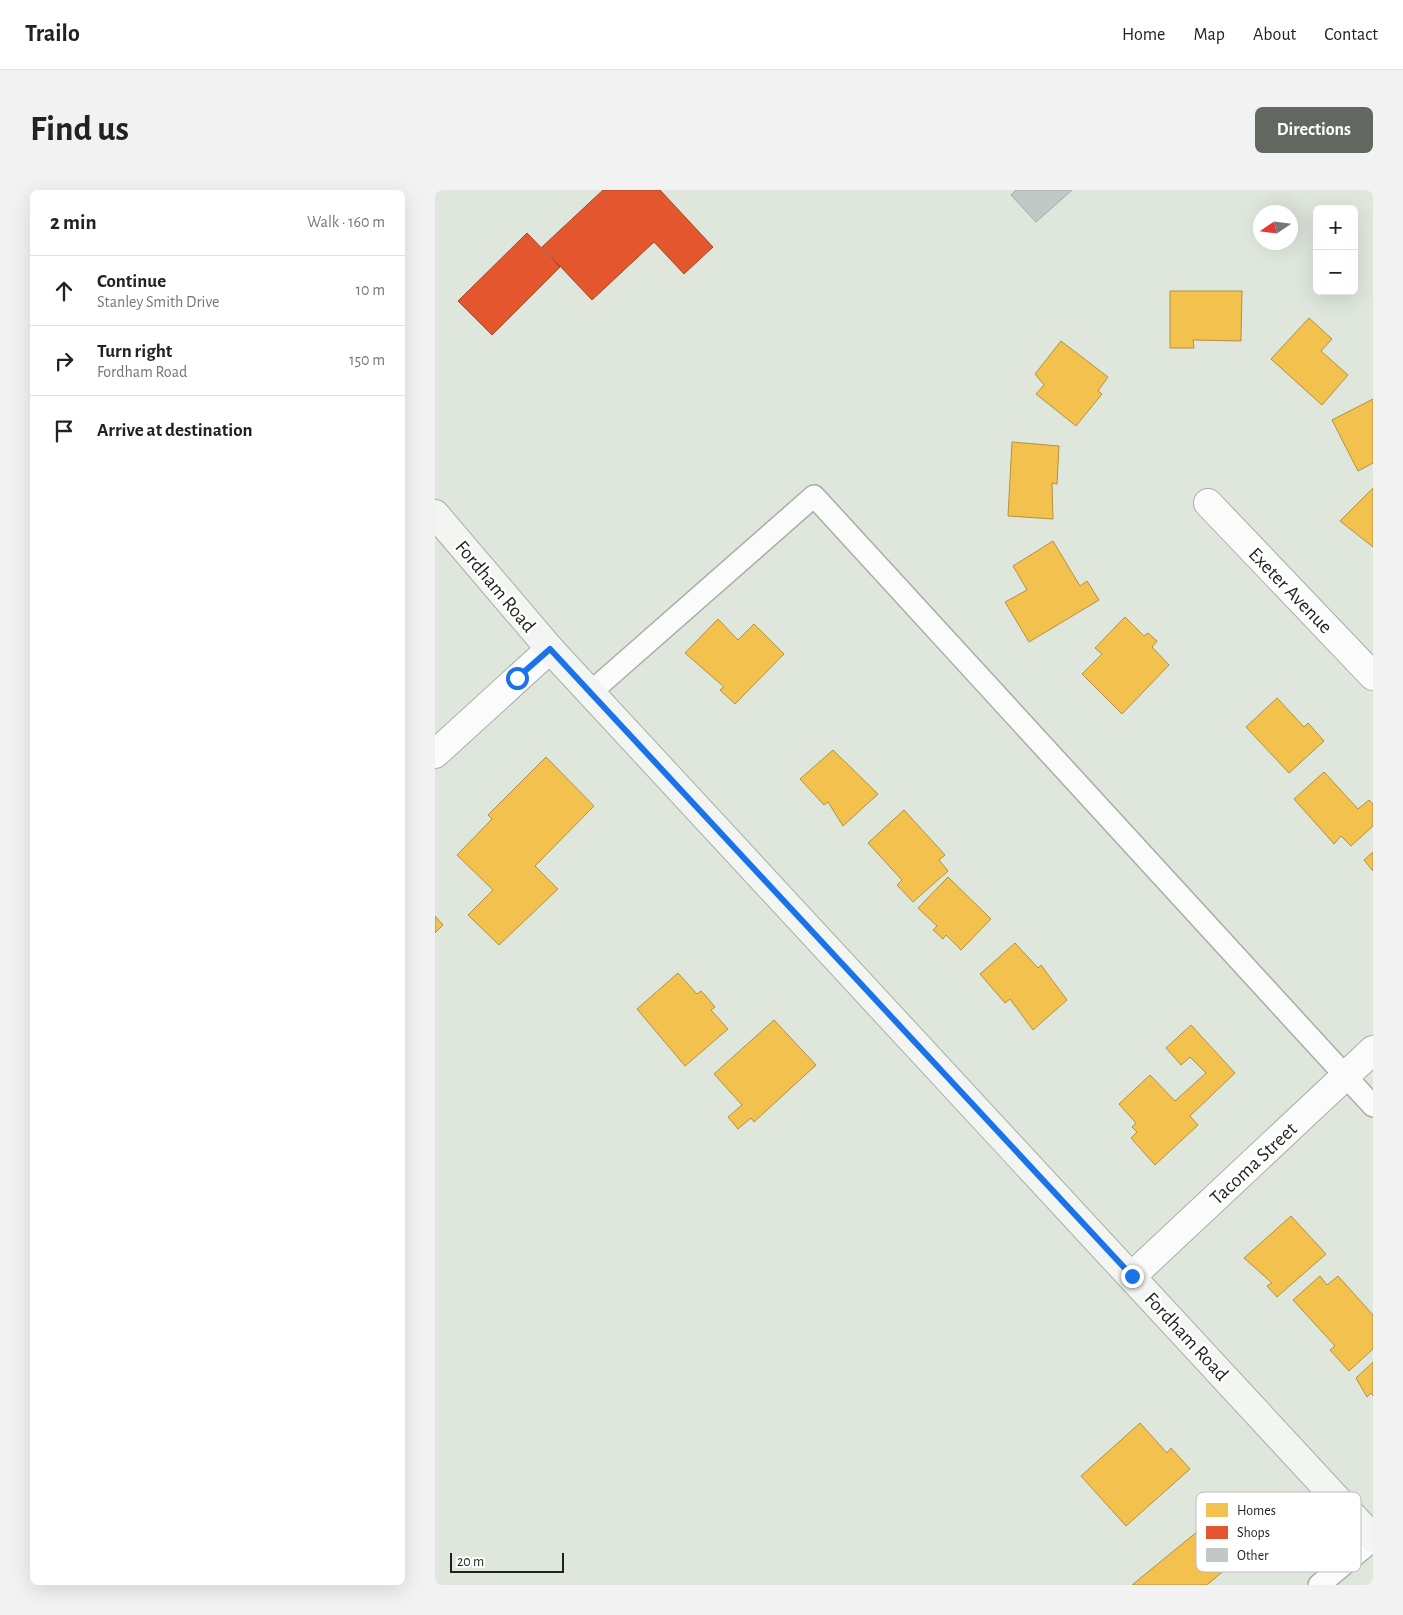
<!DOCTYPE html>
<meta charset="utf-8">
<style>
body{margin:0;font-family:"Alegreya Sans",sans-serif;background:#f2f2f2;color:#222}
.controls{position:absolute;right:15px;top:15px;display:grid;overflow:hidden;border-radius:8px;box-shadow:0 5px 20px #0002}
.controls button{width:45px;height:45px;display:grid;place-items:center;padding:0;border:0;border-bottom:1px solid #e0e0e0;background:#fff;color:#222;font:25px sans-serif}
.compass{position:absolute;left:818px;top:15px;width:45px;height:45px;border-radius:50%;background:#fff;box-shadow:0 5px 20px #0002;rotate:257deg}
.scale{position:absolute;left:15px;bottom:12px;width:114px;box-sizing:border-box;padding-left:5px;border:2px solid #1e221c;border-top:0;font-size:14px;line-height:18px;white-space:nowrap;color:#1e221c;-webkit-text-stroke:4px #fff;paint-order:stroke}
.stop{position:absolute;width:15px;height:15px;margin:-11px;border:4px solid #1a73e8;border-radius:50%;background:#fff}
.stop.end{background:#1a73e8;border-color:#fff;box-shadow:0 1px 5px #0008}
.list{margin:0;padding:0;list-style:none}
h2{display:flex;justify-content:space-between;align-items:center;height:65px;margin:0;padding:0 20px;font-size:21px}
h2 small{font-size:16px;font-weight:400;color:#767676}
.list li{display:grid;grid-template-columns:32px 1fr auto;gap:15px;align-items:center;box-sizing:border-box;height:70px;padding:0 20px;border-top:1px solid #e0e0e0}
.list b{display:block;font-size:19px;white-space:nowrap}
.list p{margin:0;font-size:16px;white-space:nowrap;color:#767676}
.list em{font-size:16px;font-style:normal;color:#767676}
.icon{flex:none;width:28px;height:28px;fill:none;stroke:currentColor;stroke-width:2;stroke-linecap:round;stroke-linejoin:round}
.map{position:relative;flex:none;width:938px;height:1395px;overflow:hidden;border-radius:8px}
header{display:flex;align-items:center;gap:30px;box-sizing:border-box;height:70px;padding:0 25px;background:#fff;border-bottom:1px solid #e0e0e0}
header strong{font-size:24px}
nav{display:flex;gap:28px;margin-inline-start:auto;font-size:18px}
.intro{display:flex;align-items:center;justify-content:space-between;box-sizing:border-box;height:120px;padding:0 30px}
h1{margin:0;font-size:35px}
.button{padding:12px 22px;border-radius:8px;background:#626760;color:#fff;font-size:18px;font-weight:700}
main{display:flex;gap:30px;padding:0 30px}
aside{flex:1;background:#fff;border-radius:8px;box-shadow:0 5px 20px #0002}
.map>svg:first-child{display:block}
.homes{fill:#f2c14e;stroke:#b2913f}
.shops{fill:#e4572e;stroke:#a94729}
.building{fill:#c2c8c6;stroke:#a2a7a5}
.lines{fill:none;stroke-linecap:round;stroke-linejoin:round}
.lane-casing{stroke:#a8aea7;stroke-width:24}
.street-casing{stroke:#a8aea7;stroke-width:30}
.secondary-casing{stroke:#a8aea7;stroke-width:30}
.lane{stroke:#fafbfa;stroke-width:21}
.street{stroke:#fafbfa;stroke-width:28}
.secondary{stroke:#f3f5f2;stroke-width:28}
.route{stroke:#1a73e8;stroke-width:6}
.labels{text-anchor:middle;stroke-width:5;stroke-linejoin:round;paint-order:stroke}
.street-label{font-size:20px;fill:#1e221c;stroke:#fff}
.key{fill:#fff;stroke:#bcbdbb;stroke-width:1}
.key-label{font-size:14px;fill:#1e221c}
</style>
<header>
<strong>Trailo</strong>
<nav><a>Home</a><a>Map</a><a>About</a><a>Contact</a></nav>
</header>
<div class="intro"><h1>Find us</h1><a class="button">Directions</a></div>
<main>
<aside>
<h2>2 min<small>Walk · 160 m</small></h2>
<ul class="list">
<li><svg class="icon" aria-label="ahead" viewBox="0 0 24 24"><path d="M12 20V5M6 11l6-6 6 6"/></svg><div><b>Continue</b><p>Stanley Smith Drive</p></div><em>10 m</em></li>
<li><svg class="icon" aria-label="right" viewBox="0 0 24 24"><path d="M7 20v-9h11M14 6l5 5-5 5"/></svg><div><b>Turn right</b><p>Fordham Road</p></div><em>150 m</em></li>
<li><svg class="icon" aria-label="arrive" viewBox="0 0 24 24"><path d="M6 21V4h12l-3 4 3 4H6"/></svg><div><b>Arrive at destination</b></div></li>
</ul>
</aside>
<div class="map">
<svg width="938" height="1395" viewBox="0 0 938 1395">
<rect width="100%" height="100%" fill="#dfe7dd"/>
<!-- homes -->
<g class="homes">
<polygon points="735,101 807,101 806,151 758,150 759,158 735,158"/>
<polygon points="874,128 897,149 886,161 913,185 887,215 836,169"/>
<polygon points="626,151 673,187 663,201 667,204 641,236 601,204 609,195 600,184"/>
<polygon points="938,209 938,273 923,281 897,230"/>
<polygon points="577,252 624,256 622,294 617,293 618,329 573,326"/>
<polygon points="938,298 938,357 905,331"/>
<polygon points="618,351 645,396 652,391 664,410 594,452 570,412 592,400 578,376"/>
<polygon points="690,427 709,446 713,443 722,451 717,457 734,475 687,524 647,484 667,464 660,458"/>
<polygon points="283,429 303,450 319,434 349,464 300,514 285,500 289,497 250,463"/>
<polygon points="842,508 869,537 873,533 889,551 854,583 811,537"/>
<polygon points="398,560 443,604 408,636 393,612 389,615 365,589"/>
<polygon points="111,567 159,616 100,676 123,699 64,755 33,725 58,700 22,665 57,629 53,625"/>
<polygon points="889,582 923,619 934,610 938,614 938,636 916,656 906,646 899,654 859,609"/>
<polygon points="469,620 510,665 504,670 513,681 478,712 462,695 467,690 433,653"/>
<polygon points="938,662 938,681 929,670"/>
<polygon points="513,687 556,729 526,760 511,745 508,749 498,740 502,736 483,718"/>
<polygon points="0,726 8,735 0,743"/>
<polygon points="580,753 603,778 606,775 632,810 598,840 575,809 570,813 545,784"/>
<polygon points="243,783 262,804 266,801 270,805 280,817 276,820 293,839 250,876 202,819"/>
<polygon points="339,830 381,875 319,932 316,928 303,939 293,927 307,915 279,884"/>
<polygon points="756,835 800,883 755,926 763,935 720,975 696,948 702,942 697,937 701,933 684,914 715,885 740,911 771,883 755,867 746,875 731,858"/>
<polygon points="856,1026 891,1064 842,1107 832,1096 837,1093 809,1068"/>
<polygon points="885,1086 892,1095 903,1086 938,1125 938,1159 914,1181 895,1160 900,1156 858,1110"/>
<polygon points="938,1172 938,1206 936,1203 932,1207 921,1188"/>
<polygon points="705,1233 732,1263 736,1258 755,1279 691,1336 646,1286"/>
<polygon points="763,1341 793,1377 772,1395 697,1395"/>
</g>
<!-- shops -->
<g class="shops">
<polygon points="168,0 225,0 278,57 249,84 219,52 157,110 107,57"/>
<polygon points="92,43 125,77 57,145 23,111"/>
</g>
<!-- building -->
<polygon class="building" points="581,0 637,0 601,32 576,5"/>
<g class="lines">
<defs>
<g id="lane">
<polyline points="156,502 379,306 938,916"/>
<polyline points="884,1395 938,1350"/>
</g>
<g id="street">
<polyline points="773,313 938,486"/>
<polyline points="0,564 115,459"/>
<polyline points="697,1086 938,860"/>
</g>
<polyline id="secondary" points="0,324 115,459 938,1348"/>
</defs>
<!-- lane casing -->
<use href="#lane" class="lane-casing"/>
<!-- street casing -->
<use href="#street" class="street-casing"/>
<!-- secondary casing -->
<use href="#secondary" class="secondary-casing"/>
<!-- lane -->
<use href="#lane" class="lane"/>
<!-- street -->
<use href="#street" class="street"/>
<!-- secondary -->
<use href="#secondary" class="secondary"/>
</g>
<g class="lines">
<!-- route -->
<polyline class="route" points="82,488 115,459 697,1086"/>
</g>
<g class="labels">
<!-- street labels -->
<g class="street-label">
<text transform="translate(61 396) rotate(50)" y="7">Fordham Road</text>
<text transform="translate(856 400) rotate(46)" y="7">Exeter Avenue</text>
<text transform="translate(818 973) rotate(-43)" y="7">Tacoma Street</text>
<text transform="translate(752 1146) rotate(47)" y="7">Fordham Road</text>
</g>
</g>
<!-- legend -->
<rect x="761" y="1302" width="165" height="80" rx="8" class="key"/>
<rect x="771" y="1313" width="22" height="14" fill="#f2c14e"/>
<rect x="771" y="1336" width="22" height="13" fill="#e4572e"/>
<rect x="771" y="1358" width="22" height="14" fill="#c2c8c6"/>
<g class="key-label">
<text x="802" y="1325">Homes</text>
<text x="802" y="1347">Shops</text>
<text x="802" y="1370">Other</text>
</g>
</svg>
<div class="controls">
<button>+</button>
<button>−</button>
</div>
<svg class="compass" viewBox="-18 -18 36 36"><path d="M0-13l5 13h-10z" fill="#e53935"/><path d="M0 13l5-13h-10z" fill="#767676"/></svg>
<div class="scale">20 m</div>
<div class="stop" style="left:82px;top:488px"></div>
<div class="stop end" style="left:697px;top:1086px"></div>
</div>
</main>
